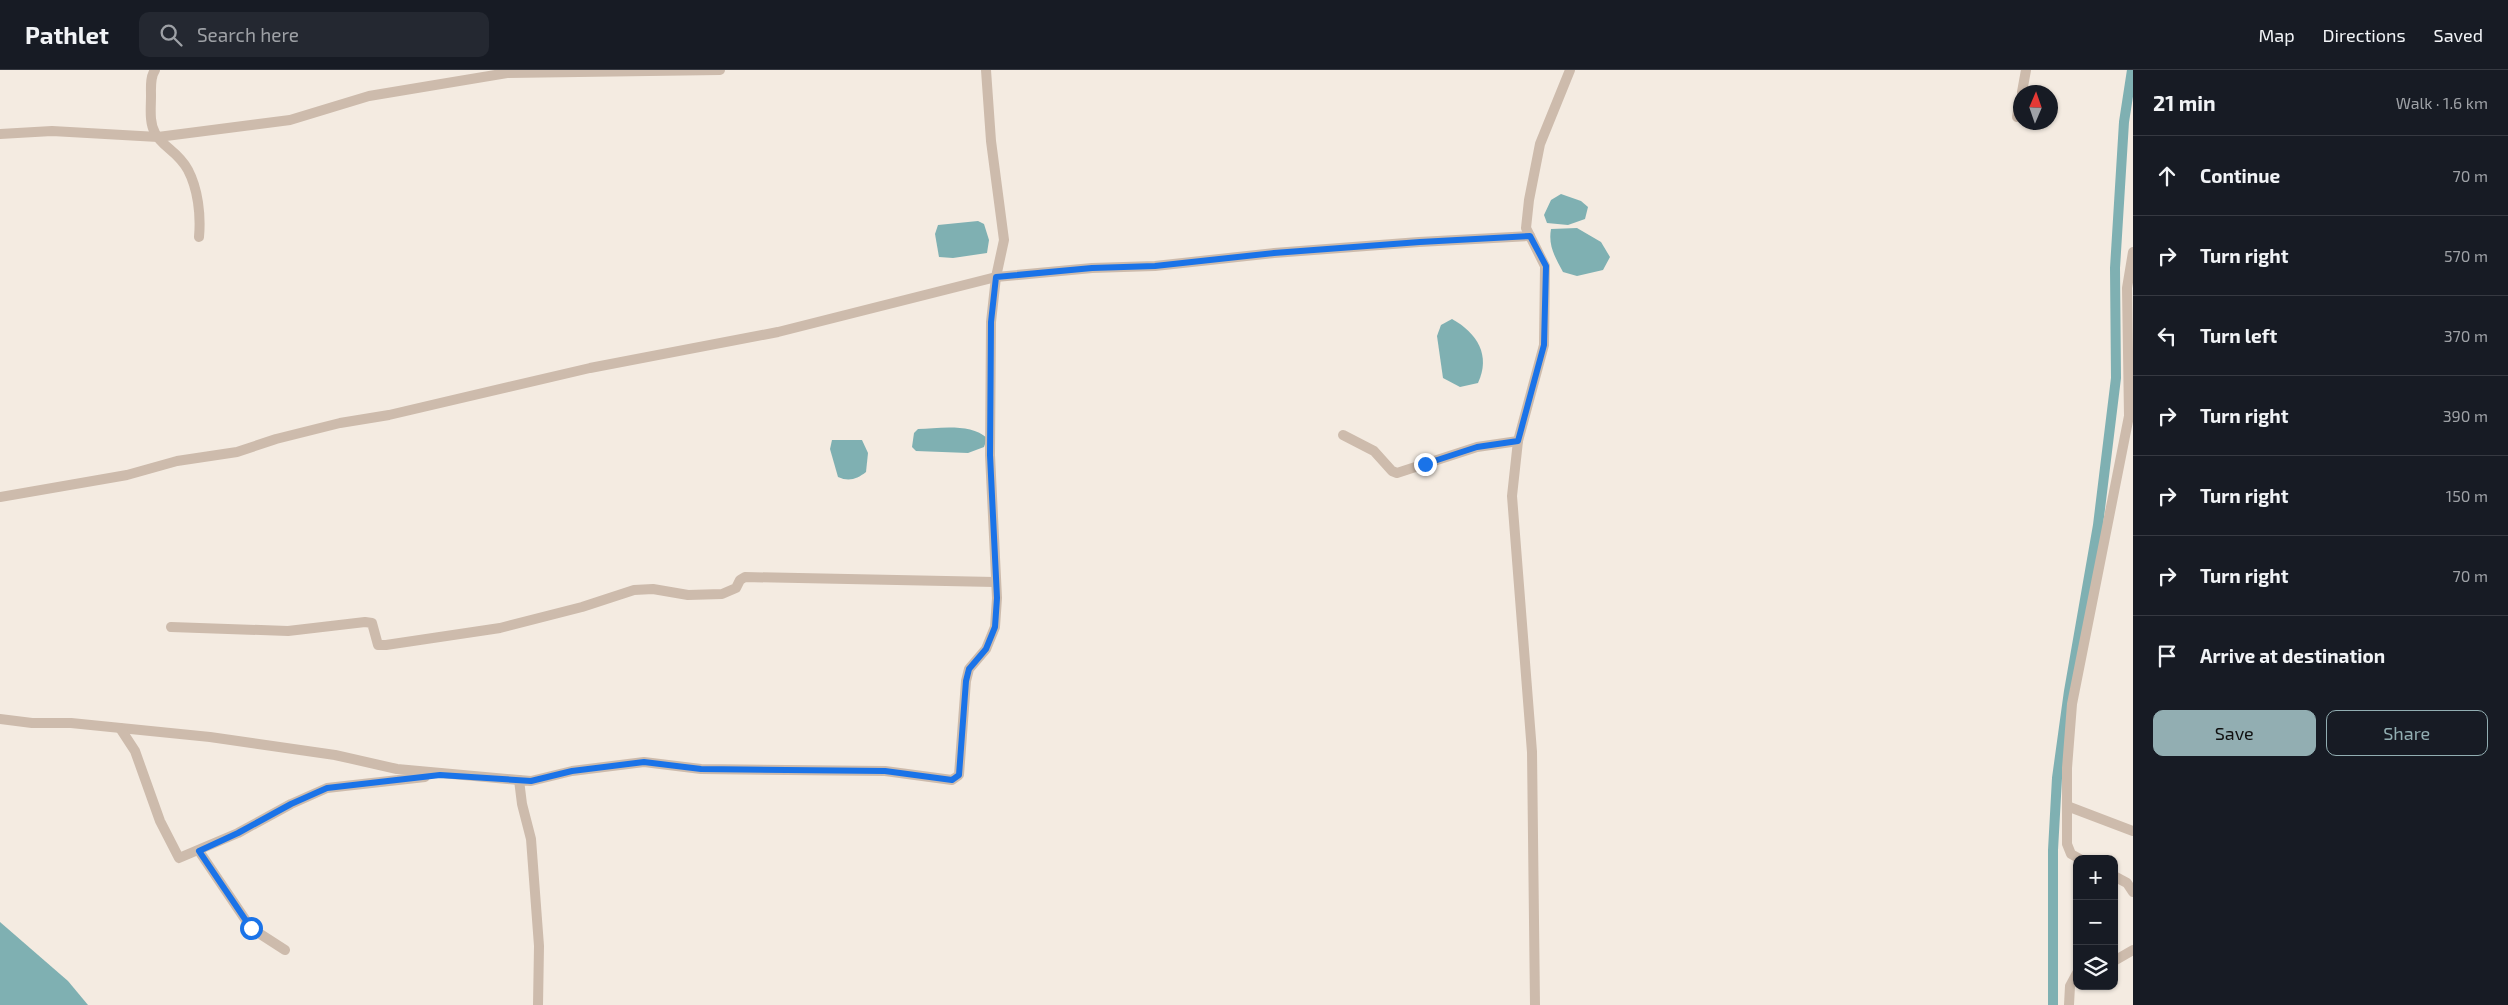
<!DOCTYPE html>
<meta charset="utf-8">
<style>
body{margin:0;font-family:"Exo 2",sans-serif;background:#242831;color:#f1f3f6}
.controls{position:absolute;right:15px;bottom:15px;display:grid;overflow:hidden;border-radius:10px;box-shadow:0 1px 4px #0004}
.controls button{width:45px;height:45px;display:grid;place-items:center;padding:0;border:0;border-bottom:1px solid #363941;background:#171b24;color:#f1f3f6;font:25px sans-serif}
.compass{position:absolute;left:2013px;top:15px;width:45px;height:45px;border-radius:50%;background:#171b24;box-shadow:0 1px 4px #0004;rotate:2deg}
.stop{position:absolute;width:15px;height:15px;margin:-11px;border:4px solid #1a73e8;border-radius:50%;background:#fff}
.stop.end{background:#1a73e8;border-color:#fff;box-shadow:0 1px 5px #0008}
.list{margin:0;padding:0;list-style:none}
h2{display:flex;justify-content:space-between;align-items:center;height:65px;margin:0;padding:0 20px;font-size:21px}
h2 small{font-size:16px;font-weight:400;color:#9ea1a6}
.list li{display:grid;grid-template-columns:32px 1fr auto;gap:15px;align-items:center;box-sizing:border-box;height:80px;padding:0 20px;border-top:1px solid #363941}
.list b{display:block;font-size:19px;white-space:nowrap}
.list em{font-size:16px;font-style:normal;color:#9ea1a6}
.actions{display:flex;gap:10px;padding:15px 20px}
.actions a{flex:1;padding:11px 0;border:1px solid #92aeb2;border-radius:10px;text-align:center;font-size:18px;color:#92aeb2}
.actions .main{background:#92aeb2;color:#111}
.icon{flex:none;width:28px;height:28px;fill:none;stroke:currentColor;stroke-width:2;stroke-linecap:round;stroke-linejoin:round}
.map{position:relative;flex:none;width:2133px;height:935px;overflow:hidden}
header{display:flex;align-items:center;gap:30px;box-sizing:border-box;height:70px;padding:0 25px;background:#171b24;border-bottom:1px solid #363941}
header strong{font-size:24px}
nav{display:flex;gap:28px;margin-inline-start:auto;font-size:18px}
.search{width:350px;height:45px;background:#242831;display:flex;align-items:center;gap:12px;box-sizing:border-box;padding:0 18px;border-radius:10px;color:#9ea1a6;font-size:19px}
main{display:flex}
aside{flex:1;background:#171b24}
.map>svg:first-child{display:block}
.water{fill:#7fb0b2}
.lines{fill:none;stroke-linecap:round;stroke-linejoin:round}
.canal{stroke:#7fb0b2;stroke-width:10}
.minor{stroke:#cdbbac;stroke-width:10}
.route{stroke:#1a73e8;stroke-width:6}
</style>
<header>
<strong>Pathlet</strong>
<div class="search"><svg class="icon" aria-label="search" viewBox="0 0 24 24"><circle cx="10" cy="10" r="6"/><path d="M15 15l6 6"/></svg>Search here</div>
<nav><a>Map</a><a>Directions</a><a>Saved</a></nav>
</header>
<main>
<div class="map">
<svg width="2133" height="935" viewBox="0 0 2133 935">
<rect width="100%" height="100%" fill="#f4ebe1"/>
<!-- water -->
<g class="water">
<polygon points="1561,124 1581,131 1588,137 1585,149 1568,155 1547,153 1544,145 1551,130"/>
<polygon points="978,151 984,154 989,170 987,183 953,188 939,187 935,164 938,155"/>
<path d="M 1577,158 L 1601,172 L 1610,187 L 1603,200 L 1577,206 L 1563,202 C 1555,187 1548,176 1551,159 Z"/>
<path d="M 1452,249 C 1477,263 1491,285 1478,313 L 1460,317 L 1443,308 L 1437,266 L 1441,255 Z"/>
<path d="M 918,359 C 939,358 971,353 987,368 L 984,377 L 968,383 L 916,381 L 912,377 L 914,363 Z"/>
<path d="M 832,370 L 862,370 L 868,383 L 866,402 C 857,409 849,412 838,407 L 830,379 Z"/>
<polygon points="0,852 68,911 88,935 0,935"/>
</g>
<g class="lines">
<!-- canal -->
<polyline class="canal" points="2053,935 2053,780 2057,708 2069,621 2098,455 2116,308 2115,198 2124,52 2132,0"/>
<!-- minor -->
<g class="minor">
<path d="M 155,0 C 150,7 151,17 151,26 C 151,38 149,52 155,63 C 162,77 178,81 188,100 C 198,119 201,145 199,167"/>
<polyline points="2022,22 2026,0"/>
<polyline points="2017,47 2020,29"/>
<polyline points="0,64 52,61 158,67 290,50 369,26 507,3 720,0"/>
<polyline points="1343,365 1374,381 1392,401 1397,403 1477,377 1518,371"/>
<polyline points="0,427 127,405 177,391 237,382 276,369 340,353 389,345 590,298 778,262 996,207 1092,198 1155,196 1274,183 1419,172 1530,166"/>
<polyline points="171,557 288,561 365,552 372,553 378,575 386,575 500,558 582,537 634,520 653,519 688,525 722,524 736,518 740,510 745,507 995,512"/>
<polyline points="0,649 32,653 71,653 210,667 335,685 397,699 519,710"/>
<polyline points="120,658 135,681 160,751 179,788 238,763 291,734 327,718 425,707"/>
<polyline points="2067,736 2133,761"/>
<polyline points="199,781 251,858 285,880"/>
<polyline points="2080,789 2071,784 2067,774 2067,698 2072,634 2129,346 2127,218 2133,182"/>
<polyline points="2114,806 2127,813 2133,822"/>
<polyline points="2114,891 2133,880"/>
<polyline points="538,935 539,876 531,769 522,734 519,710 531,711 572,701 644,692 701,699 885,701 952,710 959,705 966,611 969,599 986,579 995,557 997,528 990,385 991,252 996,207 1004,170 991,71 986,0"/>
<polyline points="1535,935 1532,682 1512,426 1518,371 1544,275 1545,196 1526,158 1529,130 1540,74 1570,0"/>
<polyline points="2069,935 2070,916 2077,903"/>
</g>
</g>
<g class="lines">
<!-- route -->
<polyline class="route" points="251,858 199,781 238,763 291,734 327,718 440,705 531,711 572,701 644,692 701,699 885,701 952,710 959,705 966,611 969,599 986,579 995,557 997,528 990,385 991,252 996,207 1092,198 1155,196 1274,183 1420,172 1530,166 1546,196 1544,275 1518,371 1477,377 1425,394"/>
</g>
</svg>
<div class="controls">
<button>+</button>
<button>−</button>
<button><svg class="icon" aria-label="layers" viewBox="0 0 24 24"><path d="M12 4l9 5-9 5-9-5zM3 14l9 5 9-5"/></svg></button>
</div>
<svg class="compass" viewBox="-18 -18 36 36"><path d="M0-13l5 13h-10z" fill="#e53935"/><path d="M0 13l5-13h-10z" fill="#9ea1a6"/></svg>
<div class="stop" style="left:251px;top:858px"></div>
<div class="stop end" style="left:1425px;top:394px"></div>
</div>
<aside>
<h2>21 min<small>Walk · 1.6 km</small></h2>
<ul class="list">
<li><svg class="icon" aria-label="ahead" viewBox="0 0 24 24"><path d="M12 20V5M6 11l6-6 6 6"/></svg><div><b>Continue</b></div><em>70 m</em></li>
<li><svg class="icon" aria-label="right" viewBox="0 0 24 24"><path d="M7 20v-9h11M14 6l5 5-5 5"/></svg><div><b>Turn right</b></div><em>570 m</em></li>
<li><svg class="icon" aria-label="left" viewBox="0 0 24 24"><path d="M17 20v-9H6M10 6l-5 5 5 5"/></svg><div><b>Turn left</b></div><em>370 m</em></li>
<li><svg class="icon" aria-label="right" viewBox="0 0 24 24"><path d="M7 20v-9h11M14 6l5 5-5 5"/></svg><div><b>Turn right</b></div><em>390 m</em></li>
<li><svg class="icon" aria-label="right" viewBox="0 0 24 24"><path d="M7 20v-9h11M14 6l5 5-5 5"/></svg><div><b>Turn right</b></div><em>150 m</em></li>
<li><svg class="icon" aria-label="right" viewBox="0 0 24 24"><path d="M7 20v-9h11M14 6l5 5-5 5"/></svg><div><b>Turn right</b></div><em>70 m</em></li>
<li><svg class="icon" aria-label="arrive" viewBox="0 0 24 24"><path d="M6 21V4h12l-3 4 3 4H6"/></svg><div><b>Arrive at destination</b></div></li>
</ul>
<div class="actions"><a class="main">Save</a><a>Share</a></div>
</aside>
</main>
